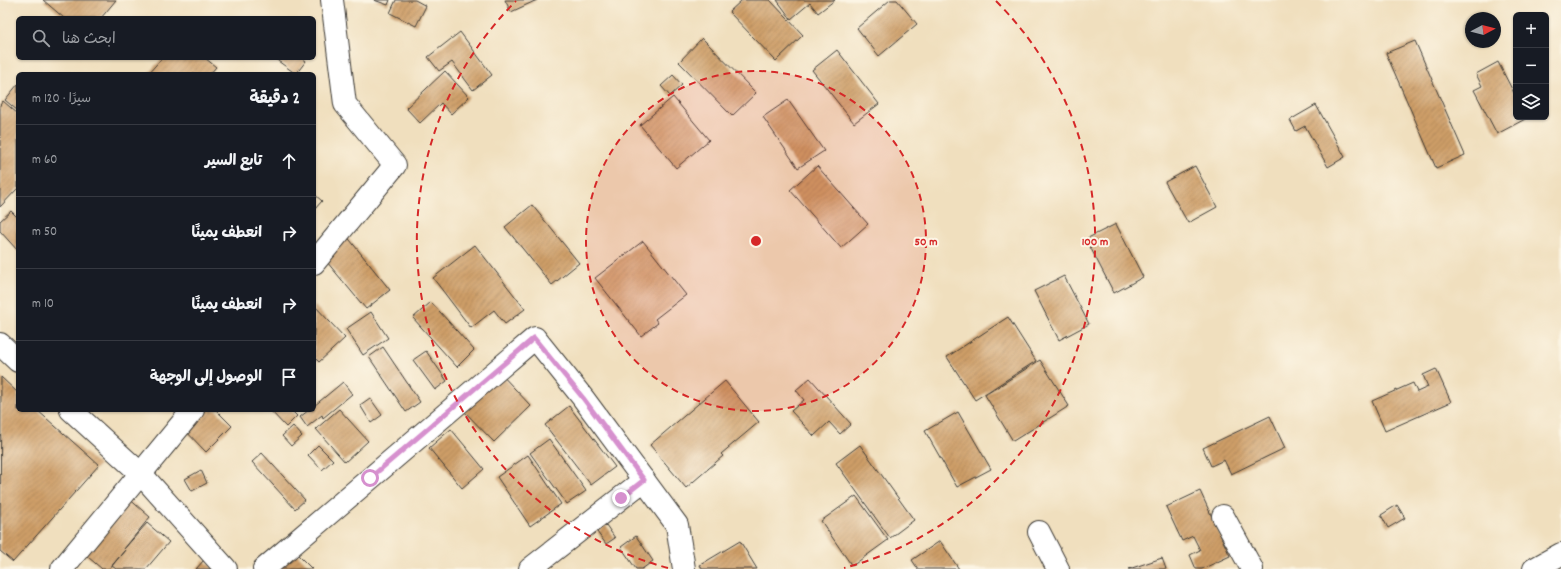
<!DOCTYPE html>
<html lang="ar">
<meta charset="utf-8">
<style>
body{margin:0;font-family:Dekko,"Playpen Sans Arabic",sans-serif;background:#20242c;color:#f1f3f6;direction:rtl}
.controls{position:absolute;right:12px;top:12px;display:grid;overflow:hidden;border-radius:6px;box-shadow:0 1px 3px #0004}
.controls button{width:36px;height:36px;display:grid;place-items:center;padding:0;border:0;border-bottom:1px solid #363941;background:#171b24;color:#f1f3f6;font:20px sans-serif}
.compass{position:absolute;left:1465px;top:12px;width:36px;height:36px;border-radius:50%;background:#171b24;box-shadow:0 1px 3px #0004;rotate:83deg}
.stop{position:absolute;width:12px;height:12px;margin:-9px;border:3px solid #d690ce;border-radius:50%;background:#fff}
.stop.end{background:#d690ce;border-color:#fff;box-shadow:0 1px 4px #0008}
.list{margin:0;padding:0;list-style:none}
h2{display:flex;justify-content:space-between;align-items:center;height:52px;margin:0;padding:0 16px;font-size:17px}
h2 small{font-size:13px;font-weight:400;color:#9ea1a6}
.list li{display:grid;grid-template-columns:26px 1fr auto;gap:12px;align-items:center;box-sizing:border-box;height:72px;padding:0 16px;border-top:1px solid #363941}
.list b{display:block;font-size:15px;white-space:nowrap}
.list em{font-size:13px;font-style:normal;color:#9ea1a6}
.icon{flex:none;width:22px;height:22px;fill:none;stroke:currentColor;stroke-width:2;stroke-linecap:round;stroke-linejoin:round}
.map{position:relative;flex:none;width:1561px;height:569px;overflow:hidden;direction:ltr}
.search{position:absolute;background:#171b24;box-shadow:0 1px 3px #0004;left:16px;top:16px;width:300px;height:44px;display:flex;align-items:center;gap:10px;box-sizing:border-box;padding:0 14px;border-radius:6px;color:#9ea1a6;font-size:15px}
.panel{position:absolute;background:#171b24;box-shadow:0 1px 3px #0004;left:16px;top:72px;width:300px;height:340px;border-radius:6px;direction:rtl}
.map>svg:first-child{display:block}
.building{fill:url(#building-hatch)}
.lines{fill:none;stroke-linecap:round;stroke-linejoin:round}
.minor-casing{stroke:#3c3934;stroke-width:24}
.minor{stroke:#fff;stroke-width:22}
.route{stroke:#d690ce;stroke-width:5}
.ring{fill:none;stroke:#d62828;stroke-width:2;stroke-dasharray:7 5}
.centre{fill:#d62828;stroke:#fcf5e5;stroke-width:2}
.ring-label{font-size:12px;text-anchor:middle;font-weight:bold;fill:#d62828;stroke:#fcf5e5;stroke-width:4;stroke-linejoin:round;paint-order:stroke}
</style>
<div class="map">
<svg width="1561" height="569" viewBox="0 0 1561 569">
<defs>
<pattern id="building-hatch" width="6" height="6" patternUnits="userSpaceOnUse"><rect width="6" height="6" fill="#ce9e67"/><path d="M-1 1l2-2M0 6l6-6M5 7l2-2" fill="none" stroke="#a68054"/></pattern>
</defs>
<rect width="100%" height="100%" fill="#fcf5e5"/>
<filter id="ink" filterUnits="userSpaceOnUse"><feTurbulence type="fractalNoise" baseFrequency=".025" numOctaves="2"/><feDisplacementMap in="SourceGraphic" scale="8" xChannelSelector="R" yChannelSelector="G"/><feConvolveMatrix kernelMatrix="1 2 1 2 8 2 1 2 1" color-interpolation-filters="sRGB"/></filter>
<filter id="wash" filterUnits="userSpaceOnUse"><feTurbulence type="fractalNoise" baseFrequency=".012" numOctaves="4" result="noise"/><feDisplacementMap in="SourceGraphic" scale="16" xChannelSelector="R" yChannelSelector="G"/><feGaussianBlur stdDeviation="0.9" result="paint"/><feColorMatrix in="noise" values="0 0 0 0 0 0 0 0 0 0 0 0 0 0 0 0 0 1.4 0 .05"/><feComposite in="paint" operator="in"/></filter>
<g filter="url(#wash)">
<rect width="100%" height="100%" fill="#f0dfbe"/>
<g id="blocks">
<!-- building -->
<g class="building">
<polygon points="43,0 116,0 101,18 64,18"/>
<polygon points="374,0 390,0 388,5"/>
<polygon points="396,0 415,0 426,6 416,26 390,13"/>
<polygon points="505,0 537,0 511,12"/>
<polygon points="742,0 770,0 803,35 776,61 729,12"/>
<polygon points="777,0 835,0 818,13 810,3 791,19"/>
<polygon points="890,0 897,0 917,24 879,56 857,28"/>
<polygon points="460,32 492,75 473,90 452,62 439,71 428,57"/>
<polygon points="702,38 756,93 732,116 679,62"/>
<polygon points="1415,41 1465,155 1436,168 1386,53"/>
<polygon points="837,50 879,104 854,123 812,70"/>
<polygon points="162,58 205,58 216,67 210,74 148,74"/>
<polygon points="280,58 302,58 306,61 296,74 278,61"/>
<polygon points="1498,62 1516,97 1516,117 1527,118 1497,134 1474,90 1482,86 1476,74"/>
<polygon points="445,71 469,97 451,114 441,103 420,123 406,108"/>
<polygon points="673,75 682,85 670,96 661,86"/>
<polygon points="18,84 18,111 5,100"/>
<polygon points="673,97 709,140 676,168 640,125"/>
<polygon points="788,100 824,151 798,168 763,117"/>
<polygon points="3,101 18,114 18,188 0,207 0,105"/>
<polygon points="1316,105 1345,157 1328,167 1305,126 1296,131 1290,120"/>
<polygon points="817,166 868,224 841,248 790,190"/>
<polygon points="1195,166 1217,207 1188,223 1165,182"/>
<polygon points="314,194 322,201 314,210"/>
<polygon points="532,205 579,263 552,285 505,227"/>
<polygon points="11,211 18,218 18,251 0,231 0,221"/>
<polygon points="1116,224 1143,277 1114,293 1086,239"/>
<polygon points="342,230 390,290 366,309 317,250"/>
<polygon points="643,241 686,295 655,319 658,323 641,336 595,278"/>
<polygon points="475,245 525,309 505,324 494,310 471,328 433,278"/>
<polygon points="1064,276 1089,324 1059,340 1034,291"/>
<polygon points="431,302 474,350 457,367 413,318"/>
<polygon points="314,305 345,338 319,362 314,357"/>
<polygon points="371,312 388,338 363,355 346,329"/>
<polygon points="1008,317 1036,361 975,400 947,357"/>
<polygon points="383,347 420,402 406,412 369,357"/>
<polygon points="426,351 447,381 435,390 413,360"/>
<polygon points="1040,360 1069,406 1013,441 985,395"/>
<polygon points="1436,369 1451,402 1385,431 1372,401 1413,383 1417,392 1428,387 1423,375"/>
<polygon points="498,371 531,406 494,442 460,407"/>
<polygon points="1,377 18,393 18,410 37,410 99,465 13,562 0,551"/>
<polygon points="810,378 851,424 840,434 829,422 814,436 791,411 804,400 796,390"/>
<polygon points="725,381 759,422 721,454 723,456 686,488 650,445"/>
<polygon points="343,382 352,394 323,418 322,415 307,427 300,417 309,410 314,410 314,406"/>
<polygon points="370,398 382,415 371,423 360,405"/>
<polygon points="569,406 615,467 591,485 545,425"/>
<polygon points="339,409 368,441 345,462 316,429"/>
<polygon points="195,410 216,410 232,426 206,452 180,425"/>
<polygon points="270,410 291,410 297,416 286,427"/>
<polygon points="958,412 991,469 957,487 925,431"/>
<polygon points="1270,416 1285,448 1231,474 1224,460 1211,466 1203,448"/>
<polygon points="293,426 302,436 291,446 282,436"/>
<polygon points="451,429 484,469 462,488 429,448"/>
<polygon points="549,439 586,491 567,504 530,453"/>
<polygon points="318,445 333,460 322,470 308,455"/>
<polygon points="860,445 914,520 890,538 836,463"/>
<polygon points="262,453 305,500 295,509 252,462"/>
<polygon points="528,455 561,504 530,526 497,477"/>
<polygon points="201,470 207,483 192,491 185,479"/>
<polygon points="120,491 150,517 124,549 147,523 169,542 146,569 116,569 112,566 125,550 109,569 102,569 74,545"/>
<polygon points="1200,491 1230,556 1202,569 1196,569 1190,555 1200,550 1193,536 1182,541 1166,507"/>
<polygon points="856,496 888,540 852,566 821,521"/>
<polygon points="1397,505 1405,518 1388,528 1381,515"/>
<polygon points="606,525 615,538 606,544 597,532"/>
<polygon points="636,536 653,561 642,569 636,569 621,547"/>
<polygon points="740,541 757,569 702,569 700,565"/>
<polygon points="940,541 959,569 918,569 912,560"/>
<polygon points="295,552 312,569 279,569"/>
<polygon points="1162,558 1166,569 1129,569"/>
<polygon points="204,560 214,569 196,569"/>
</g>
</g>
</g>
<g filter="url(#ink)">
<use href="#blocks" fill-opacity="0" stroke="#3c3934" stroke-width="1"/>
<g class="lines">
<defs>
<g id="minor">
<polyline points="314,263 395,165 345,104 332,0"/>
<polyline points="0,344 18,361"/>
<polyline points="71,410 141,474 226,569"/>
<polyline points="1223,516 1252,569"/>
<polyline points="1039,532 1058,569"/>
<polyline points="62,569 193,410"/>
<polyline points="264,569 535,338 583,398 677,525 684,569"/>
<polyline points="530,569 644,480"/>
<polyline points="1534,569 1561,554"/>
</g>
</defs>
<!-- minor casing -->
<use href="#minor" class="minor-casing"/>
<!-- minor -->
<use href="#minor" class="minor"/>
</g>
</g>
<g class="lines" filter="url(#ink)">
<!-- route -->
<polyline class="route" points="370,478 534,338 583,398 644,480 621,498"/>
</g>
<!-- distance rings -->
<circle cx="756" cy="241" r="170" fill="#d62828" fill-opacity=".12"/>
<g class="ring">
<circle cx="756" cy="241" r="170"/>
<path d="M668 568A339 339 0 0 1 516 1M996 1A339 339 0 0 1 844 568"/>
</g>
<circle cx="756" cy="241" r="6" class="centre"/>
<g class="ring-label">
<text x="926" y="245">50 m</text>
<text x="1095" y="245">100 m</text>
</g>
</svg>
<div class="controls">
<button>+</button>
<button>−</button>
<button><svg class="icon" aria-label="layers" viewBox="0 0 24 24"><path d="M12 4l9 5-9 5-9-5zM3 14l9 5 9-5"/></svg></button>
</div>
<svg class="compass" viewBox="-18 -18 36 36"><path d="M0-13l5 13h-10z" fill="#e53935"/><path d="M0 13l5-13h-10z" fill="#9ea1a6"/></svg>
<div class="stop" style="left:370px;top:478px"></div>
<div class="stop end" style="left:621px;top:498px"></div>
<div class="search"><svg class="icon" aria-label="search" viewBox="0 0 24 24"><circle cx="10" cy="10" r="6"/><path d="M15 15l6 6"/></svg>ابحث هنا</div>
<section class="panel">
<h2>2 دقيقة<small>سيرًا · 120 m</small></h2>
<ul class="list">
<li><svg class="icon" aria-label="ahead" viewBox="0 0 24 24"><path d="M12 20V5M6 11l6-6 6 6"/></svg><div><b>تابع السير</b></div><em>60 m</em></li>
<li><svg class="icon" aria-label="right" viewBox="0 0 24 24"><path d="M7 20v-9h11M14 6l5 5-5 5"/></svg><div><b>انعطف يمينًا</b></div><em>50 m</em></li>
<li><svg class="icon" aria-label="right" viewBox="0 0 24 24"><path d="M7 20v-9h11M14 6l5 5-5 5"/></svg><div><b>انعطف يمينًا</b></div><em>10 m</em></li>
<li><svg class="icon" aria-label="arrive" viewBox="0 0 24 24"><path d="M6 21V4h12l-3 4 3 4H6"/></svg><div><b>الوصول إلى الوجهة</b></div></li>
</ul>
</section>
</div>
